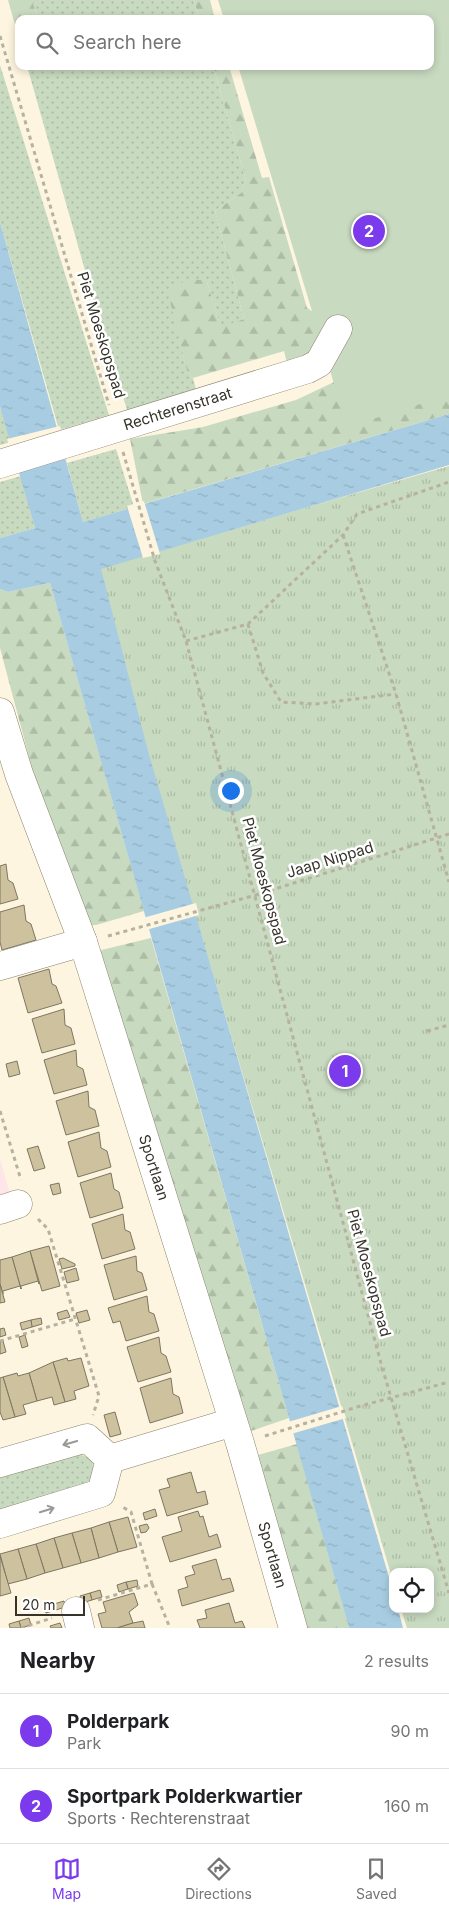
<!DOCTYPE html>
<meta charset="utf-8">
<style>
body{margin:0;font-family:Inter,sans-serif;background:#f2f2f2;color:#202124}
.controls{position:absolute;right:15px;bottom:15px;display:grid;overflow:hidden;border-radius:10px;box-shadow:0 2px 8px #0003}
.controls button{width:45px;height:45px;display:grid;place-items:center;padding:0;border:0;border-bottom:1px solid #e0e0e0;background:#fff;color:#202124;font:25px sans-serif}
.scale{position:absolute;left:15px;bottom:12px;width:70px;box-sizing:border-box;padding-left:5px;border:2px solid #36332b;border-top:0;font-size:14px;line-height:18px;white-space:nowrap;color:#36332b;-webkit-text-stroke:4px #fff;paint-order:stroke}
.you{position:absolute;left:230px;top:790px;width:18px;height:18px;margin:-12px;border:4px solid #fff;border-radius:50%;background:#1a73e8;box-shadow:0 0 0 8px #1a73e833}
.badge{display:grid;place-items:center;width:32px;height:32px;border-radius:50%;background:#7c3aed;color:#fff;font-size:16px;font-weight:700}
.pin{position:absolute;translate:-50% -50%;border:2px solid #fff;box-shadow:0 1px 5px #0006}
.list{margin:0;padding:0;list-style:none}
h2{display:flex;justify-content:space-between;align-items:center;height:65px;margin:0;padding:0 20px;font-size:21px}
h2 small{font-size:16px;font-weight:400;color:#757577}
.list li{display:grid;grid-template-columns:32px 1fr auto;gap:15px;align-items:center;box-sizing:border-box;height:75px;padding:0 20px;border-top:1px solid #e0e0e0}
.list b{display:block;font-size:19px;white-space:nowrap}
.list p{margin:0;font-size:16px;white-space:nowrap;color:#757577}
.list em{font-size:16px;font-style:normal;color:#757577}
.icon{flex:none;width:28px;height:28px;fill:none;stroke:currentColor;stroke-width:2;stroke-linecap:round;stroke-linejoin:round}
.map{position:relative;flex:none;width:449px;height:1628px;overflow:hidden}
.search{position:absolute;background:#fff;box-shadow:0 2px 8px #0003;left:15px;right:15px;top:15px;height:55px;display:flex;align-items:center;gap:12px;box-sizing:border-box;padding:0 18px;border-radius:10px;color:#757577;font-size:19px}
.sheet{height:215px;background:#fff}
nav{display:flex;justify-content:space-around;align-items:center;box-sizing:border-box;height:70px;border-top:1px solid #e0e0e0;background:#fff;font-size:14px;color:#757577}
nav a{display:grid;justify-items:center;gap:2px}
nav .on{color:#7c3aed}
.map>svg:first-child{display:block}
.education{fill:#ffe4e8}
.grass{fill:url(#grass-dots)}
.forest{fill:url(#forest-firs)}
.park{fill:url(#park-tufts)}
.pitch{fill:#c8dac0}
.water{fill:url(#water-ripples)}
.pier{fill:#fdf5df}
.building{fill:#cec19e;stroke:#7d7662}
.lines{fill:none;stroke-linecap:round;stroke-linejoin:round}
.minor-casing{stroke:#8b836f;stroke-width:29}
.path{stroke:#b7b19f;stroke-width:3;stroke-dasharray:4 4;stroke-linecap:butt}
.minor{stroke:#fff;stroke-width:28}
.oneway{stroke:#9a9995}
.labels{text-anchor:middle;stroke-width:5;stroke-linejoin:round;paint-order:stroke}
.street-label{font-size:15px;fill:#36332b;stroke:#fff}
</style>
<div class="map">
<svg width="449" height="1628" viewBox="0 0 449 1628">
<defs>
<pattern id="grass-dots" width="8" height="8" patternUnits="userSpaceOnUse" patternTransform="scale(1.25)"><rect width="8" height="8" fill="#c8dac0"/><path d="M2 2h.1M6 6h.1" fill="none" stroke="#acbca5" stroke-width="1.8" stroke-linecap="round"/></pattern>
<pattern id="forest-firs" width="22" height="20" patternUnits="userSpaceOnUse" patternTransform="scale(1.25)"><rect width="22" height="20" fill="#c8dac0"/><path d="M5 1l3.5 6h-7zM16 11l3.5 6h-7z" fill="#acbca5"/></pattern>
<pattern id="park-tufts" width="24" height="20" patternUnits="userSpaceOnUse" patternTransform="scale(1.25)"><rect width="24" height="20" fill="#c8dac0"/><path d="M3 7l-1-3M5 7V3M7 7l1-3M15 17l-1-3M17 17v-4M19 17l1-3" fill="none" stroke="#acbca5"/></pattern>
<pattern id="water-ripples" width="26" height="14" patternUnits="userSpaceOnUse" patternTransform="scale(1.25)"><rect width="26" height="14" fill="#a8cde2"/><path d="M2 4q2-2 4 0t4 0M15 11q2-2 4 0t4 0" fill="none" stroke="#91b0c2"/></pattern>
</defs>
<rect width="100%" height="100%" fill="#fdf5df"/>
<!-- education -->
<polygon class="education" points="0,1159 10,1194 0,1197"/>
<!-- grass -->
<g class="grass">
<polygon points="32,0 194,0 199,19 38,19"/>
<polygon points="0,65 109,415 59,430 0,222"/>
<polygon points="27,66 213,66 246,180 241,193 215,211 244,319 221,328 207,282 169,293 187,371 193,378 197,393 128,413 92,295"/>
<polygon points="0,407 11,442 0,445"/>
<polygon points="116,449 134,507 83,522 67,463"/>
<polygon points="21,476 35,528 0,538 0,482"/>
<path d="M 79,1454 C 96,1459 96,1470 91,1484 L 0,1513 L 0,1476 Z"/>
</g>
<!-- forest -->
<g class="forest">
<polygon points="8,0 32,0 38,19 19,19 19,39"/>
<polygon points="194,0 210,0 215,19 199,19"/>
<path d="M 213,66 L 229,66 L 262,178 L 269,177 L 307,308 L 318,315 L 324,336 L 310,357 L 288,367 L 284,351 L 193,378 L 187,371 L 168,293 C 181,281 190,276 207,282 L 221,327 L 244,319 L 215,211 L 241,193 L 246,180 Z"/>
<polygon points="449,333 449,414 143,504 130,439 203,427 296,400 349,375"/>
<polygon points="50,583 144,911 96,925 74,926 0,648 0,589 8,592"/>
<polygon points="151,938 289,1418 251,1431 241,1413 85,954"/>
<polygon points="297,1444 349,1628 307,1628 258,1455"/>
</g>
<!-- park -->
<polygon class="park" points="449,466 449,1628 407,1628 401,1609 430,1609 430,1572 393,1572 393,1581 93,570"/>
<!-- pitch -->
<polygon class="pitch" points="218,0 449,0 449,395 347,427 238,66 430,66 430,19 224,19"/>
<!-- water -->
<polygon class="water" points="0,222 83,522 449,414 449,465 101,569 148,751 393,1591 393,1609 398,1609 403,1628 349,1628 50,583 8,592 0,589 0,538 35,528 0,407"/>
<!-- pier -->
<g class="pier">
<polygon points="60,426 68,456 17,471 7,439"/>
<polygon points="144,501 160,554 143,558 127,506"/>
<polygon points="196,903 199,915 146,930 143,918"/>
<polygon points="342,1406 346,1418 291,1434 288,1422"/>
</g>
<!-- building -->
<g class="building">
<polygon points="6,864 8,880 13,883 18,899 0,904 0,866"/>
<polygon points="24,905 26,921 31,924 36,940 2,950 0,942 0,912"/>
<polygon points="49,969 52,984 56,986 62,1003 28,1013 18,978"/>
<polygon points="64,1009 65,1025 71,1028 75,1044 42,1053 32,1019"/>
<polygon points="76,1050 77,1066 83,1069 87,1085 54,1094 44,1060"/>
<polygon points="17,1061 20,1074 9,1077 6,1064"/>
<polygon points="88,1091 89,1107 95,1110 99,1126 66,1135 56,1101"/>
<polygon points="99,1132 101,1148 107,1151 111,1167 78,1177 68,1142"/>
<polygon points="38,1146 45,1168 34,1171 27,1149"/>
<polygon points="111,1173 114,1189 119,1192 123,1208 90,1218 80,1183"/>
<polygon points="59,1183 61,1193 53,1195 50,1185"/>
<polygon points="123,1214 125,1230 130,1232 135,1249 102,1259 92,1224"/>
<polygon points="49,1246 60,1286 42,1291 30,1251"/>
<polygon points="30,1251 39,1284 38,1281 21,1286 21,1289 12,1257"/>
<polygon points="136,1256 137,1271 142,1273 147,1290 114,1300 104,1265"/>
<polygon points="12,1257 21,1289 20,1286 3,1291 3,1294 0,1284 0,1260"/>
<polygon points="63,1258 75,1264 75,1266 62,1269 59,1259"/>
<polygon points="76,1268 79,1280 67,1283 64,1272"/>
<polygon points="0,1284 5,1302 0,1303"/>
<polygon points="147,1296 149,1312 154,1314 159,1331 126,1341 120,1321 113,1323 108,1308"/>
<polygon points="67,1310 70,1317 59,1320 57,1313"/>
<polygon points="87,1310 90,1320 79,1323 76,1313"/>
<polygon points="41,1318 42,1324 32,1327 31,1320"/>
<polygon points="31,1320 32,1327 22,1330 20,1323"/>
<polygon points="4,1328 6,1335 0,1337 0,1329"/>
<polygon points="25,1335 28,1346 22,1348 19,1337"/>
<polygon points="159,1337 161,1353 166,1356 171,1372 138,1382 127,1347"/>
<polygon points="3,1341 6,1352 0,1354 0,1342"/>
<polygon points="67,1358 68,1361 81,1358 89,1386 74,1391 76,1399 65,1402 53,1362"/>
<polygon points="53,1362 65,1402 54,1405 52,1397 37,1401 29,1373"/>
<polygon points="17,1373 18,1376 29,1373 37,1401 23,1405 26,1414 15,1417 3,1377"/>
<polygon points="3,1377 15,1417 3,1420 0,1412 0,1378"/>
<polygon points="171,1378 173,1394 179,1397 183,1413 150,1423 140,1388"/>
<polygon points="115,1412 121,1434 110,1437 104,1415"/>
<polygon points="191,1472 197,1493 205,1491 208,1504 167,1516 159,1490 170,1487 167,1479"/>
<polygon points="155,1509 157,1516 145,1520 143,1513"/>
<polygon points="198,1511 200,1517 203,1516 209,1537 217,1534 221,1547 170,1562 162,1537 182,1531 178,1517"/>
<polygon points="128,1517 137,1547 118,1552 109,1522"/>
<polygon points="109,1522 118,1552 99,1558 91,1528"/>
<polygon points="147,1524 149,1528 146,1532 141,1533 139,1526"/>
<polygon points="91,1528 99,1558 81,1563 72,1533"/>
<polygon points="72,1533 81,1563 63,1568 54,1538"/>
<polygon points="54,1538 63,1568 45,1573 36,1544"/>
<polygon points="36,1544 45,1573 27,1579 18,1549"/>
<polygon points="18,1549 27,1579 8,1584 0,1554"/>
<polygon points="0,1556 11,1593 0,1596"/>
<polygon points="216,1559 222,1580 230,1578 234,1591 182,1606 178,1590 188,1587 185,1577 195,1574 192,1566"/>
<polygon points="137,1580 138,1586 128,1589 126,1582"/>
<polygon points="126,1582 128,1589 119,1592 117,1585"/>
<polygon points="100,1590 102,1597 92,1600 90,1593"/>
<polygon points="90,1593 92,1600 82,1603 80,1596"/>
<polygon points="134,1593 138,1605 129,1612 133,1623 117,1628 102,1628 98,1614 106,1612 103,1602"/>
<polygon points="64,1601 65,1607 56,1610 54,1604"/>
<polygon points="229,1603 235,1623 242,1621 245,1628 200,1628 197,1620 207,1618 205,1610"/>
<polygon points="54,1604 56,1610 46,1613 44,1607"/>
<polygon points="29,1618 31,1625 21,1628 19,1621"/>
<polygon points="19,1621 21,1628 10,1628 9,1624"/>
<polygon points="143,1621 145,1628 117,1628 133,1623"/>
<polygon points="60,1623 62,1628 51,1628 50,1626"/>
</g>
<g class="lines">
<defs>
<g id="minor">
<path id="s1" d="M 0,464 L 308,369 L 319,363 L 338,329"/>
<path id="s2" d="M 0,712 L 19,774 L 83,942 L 240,1443 L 293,1628"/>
<polyline points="0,966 83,942"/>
<polyline points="0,1210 18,1204"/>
<polyline points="110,1459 233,1422"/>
<polyline points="0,1463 87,1438 110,1459"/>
<polyline points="0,1524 101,1493 110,1459"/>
<polyline points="76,1611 80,1628"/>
</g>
</defs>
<!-- minor casing -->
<use href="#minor" class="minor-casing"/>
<!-- path -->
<g class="path">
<polyline points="0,36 109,405"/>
<polyline points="123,452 155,561 186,641 382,1367 449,1593"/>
<polyline points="343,535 396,694 449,882"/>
<polyline points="248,624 263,673 281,702 316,704 396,694"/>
<polyline points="186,641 248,624 343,535 357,514 449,482"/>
<polyline points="108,936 256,895 449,834"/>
<polyline points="427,1031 449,1025"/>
<polyline points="0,1111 21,1180"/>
<polyline points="38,1219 48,1229 99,1396 93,1415"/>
<polyline points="0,1341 75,1319"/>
<polyline points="265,1436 357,1407 449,1382"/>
<polyline points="152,1584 170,1628"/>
<polyline points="98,1600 152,1584 131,1512 121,1506"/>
<polyline points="21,1628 52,1618"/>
</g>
<!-- minor -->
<use href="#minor" class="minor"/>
</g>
<!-- one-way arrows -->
<defs><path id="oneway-shaft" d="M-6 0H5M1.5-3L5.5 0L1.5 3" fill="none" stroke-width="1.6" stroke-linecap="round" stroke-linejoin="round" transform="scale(1.25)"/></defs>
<g class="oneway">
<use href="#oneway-shaft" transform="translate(70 1443) rotate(164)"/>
<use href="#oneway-shaft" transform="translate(47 1510) rotate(-17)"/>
</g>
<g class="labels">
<!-- street labels -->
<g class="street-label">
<text transform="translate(101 335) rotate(73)" y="5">Piet Moeskopspad</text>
<text dy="5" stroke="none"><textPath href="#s1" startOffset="186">Rechterenstraat</textPath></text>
<text transform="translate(330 860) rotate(-17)" y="5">Jaap Nippad</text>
<text transform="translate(264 881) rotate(75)" y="5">Piet Moeskopspad</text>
<text dy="5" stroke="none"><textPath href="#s2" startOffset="481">Sportlaan</textPath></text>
<text transform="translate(369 1273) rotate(75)" y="5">Piet Moeskopspad</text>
<text dy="5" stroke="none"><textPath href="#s2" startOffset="886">Sportlaan</textPath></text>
</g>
</g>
</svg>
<div class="controls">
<button><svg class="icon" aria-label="locate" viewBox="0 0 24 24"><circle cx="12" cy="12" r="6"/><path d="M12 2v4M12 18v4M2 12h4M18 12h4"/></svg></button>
</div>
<div class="scale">20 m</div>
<div class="you"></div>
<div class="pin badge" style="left:345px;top:1071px">1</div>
<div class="pin badge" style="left:369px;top:231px">2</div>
<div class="search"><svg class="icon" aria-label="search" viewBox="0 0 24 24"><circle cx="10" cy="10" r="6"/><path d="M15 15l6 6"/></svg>Search here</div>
</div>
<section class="sheet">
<h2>Nearby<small>2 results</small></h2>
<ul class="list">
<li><span class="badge">1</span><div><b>Polderpark</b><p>Park</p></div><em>90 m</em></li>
<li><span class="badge">2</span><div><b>Sportpark Polderkwartier</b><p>Sports · Rechterenstraat</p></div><em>160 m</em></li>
</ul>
</section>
<nav>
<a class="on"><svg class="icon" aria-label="map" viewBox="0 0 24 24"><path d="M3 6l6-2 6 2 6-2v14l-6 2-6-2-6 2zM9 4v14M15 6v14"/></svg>Map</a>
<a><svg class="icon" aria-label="directions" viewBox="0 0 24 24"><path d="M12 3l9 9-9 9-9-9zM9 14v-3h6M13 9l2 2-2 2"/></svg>Directions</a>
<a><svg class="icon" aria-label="saved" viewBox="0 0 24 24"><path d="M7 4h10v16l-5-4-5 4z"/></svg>Saved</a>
</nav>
